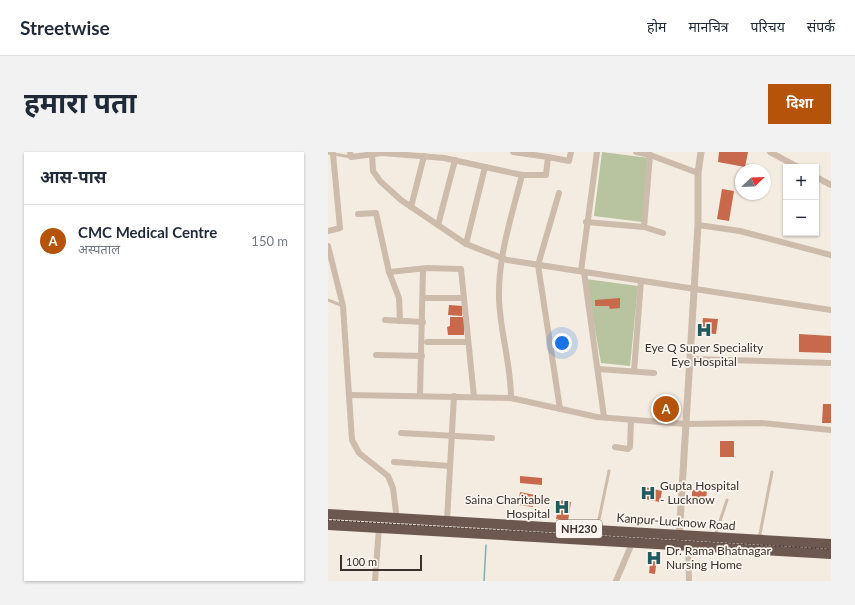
<!DOCTYPE html>
<html lang="hi">
<meta charset="utf-8">
<style>
body{margin:0;font-family:Lato,"Noto Sans Devanagari",sans-serif;background:#f2f2f3;color:#1f2937}
.controls{position:absolute;right:12px;top:12px;display:grid;overflow:hidden;border-radius:0px;box-shadow:0 1px 3px #0004}
.controls button{width:36px;height:36px;display:grid;place-items:center;padding:0;border:0;border-bottom:1px solid #e0e1e3;background:#fff;color:#1f2937;font:20px sans-serif}
.compass{position:absolute;left:407px;top:12px;width:36px;height:36px;border-radius:50%;background:#fff;box-shadow:0 1px 3px #0004;rotate:67deg}
.scale{position:absolute;left:12px;bottom:10px;width:82px;box-sizing:border-box;padding-left:4px;border:2px solid #3b302b;border-top:0;font-size:11px;line-height:14px;white-space:nowrap;color:#3b302b;-webkit-text-stroke:3px #fbf5ee;paint-order:stroke}
.you{position:absolute;left:234px;top:191px;width:14px;height:14px;margin:-10px;border:3px solid #fff;border-radius:50%;background:#1a73e8;box-shadow:0 0 0 6px #1a73e833}
.badge{display:grid;place-items:center;width:26px;height:26px;border-radius:50%;background:#b45309;color:#fff;font-size:13px;font-weight:700}
.pin{position:absolute;translate:-50% -50%;border:2px solid #fff;box-shadow:0 1px 4px #0006}
.list{margin:0;padding:0;list-style:none}
h2{display:flex;justify-content:space-between;align-items:center;height:52px;margin:0;padding:0 16px;font-size:17px}
h2 small{font-size:13px;font-weight:400;color:#747a83}
.list li{display:grid;grid-template-columns:26px 1fr auto;gap:12px;align-items:center;box-sizing:border-box;height:72px;padding:0 16px;border-top:1px solid #e0e1e3}
.list b{display:block;font-size:15px;white-space:nowrap}
.list p{margin:0;font-size:13px;white-space:nowrap;color:#747a83}
.list em{font-size:13px;font-style:normal;color:#747a83}
.map{position:relative;flex:none;width:503px;height:429px;overflow:hidden;border-radius:0px}
header{display:flex;align-items:center;gap:24px;box-sizing:border-box;height:56px;padding:0 20px;background:#fff;border-bottom:1px solid #e0e1e3}
header strong{font-size:19px}
nav{display:flex;gap:22px;margin-inline-start:auto;font-size:14px}
.intro{display:flex;align-items:center;justify-content:space-between;box-sizing:border-box;height:96px;padding:0 24px}
h1{margin:0;font-size:28px}
.button{padding:10px 18px;border-radius:0px;background:#b45309;color:#fff;font-size:14px;font-weight:700}
main{display:flex;gap:24px;padding:0 24px}
aside{flex:1;background:#fff;border-radius:0px;box-shadow:0 1px 3px #0004}
.map>svg:first-child{display:block}
.green{fill:#b8c4a0}
.lines{fill:none;stroke-linecap:round;stroke-linejoin:round}
.stream{stroke:#7fb0b2;stroke-width:1.5}
.building{fill:#c8694b}
.service{stroke:#cdbbac;stroke-width:3}
.minor{stroke:#cdbbac;stroke-width:6}
.tertiary{stroke:#cdbbac;stroke-width:7}
.trunk{stroke:#6c584f;stroke-width:10}
.rail{stroke:#3b302b;stroke-width:1.5;stroke-dasharray:1 3;stroke-linecap:butt}
.labels{text-anchor:middle;stroke-width:3.5;stroke-linejoin:round;paint-order:stroke}
.shield{fill:#fbf5ee;stroke:#756b66;stroke-width:1}
.shield-label{font-size:11px;font-weight:bold;fill:#3b302b}
.poi-label{font-size:12px;fill:#3b302b;stroke:#fbf5ee;text-anchor:start}
.street-label{font-size:12px;fill:#3b302b;stroke:#fbf5ee}
</style>
<header>
<strong>Streetwise</strong>
<nav><a>होम</a><a>मानचित्र</a><a>परिचय</a><a>संपर्क</a></nav>
</header>
<div class="intro"><h1>हमारा पता</h1><a class="button">दिशा</a></div>
<main>
<aside>
<h2>आस-पास<small></small></h2>
<ul class="list">
<li><span class="badge">A</span><div><b>CMC Medical Centre</b><p>अस्पताल</p></div><em>150 m</em></li>
</ul>
</aside>
<div class="map">
<svg width="503" height="429" viewBox="0 0 503 429">
<rect width="100%" height="100%" fill="#f4ebe1"/>
<!-- green -->
<g class="green">
<polygon points="274,0 321,6 314,70 266,64"/>
<polygon points="258,127 310,134 302,214 273,211"/>
</g>
<g class="lines">
<!-- stream -->
<polyline class="stream" points="156,429 158,393"/>
</g>
<!-- building -->
<g class="building">
<polygon points="391,0 420,0 417,15 390,10"/>
<polygon points="394,37 406,39 401,69 389,67"/>
<polygon points="292,146 292,156 282,157 281,154 267,154 267,148"/>
<polygon points="121,153 135,154 134,164 120,163"/>
<polygon points="122,165 136,165 136,183 120,183 119,175 122,174"/>
<polygon points="375,166 390,167 388,182 373,181"/>
<polygon points="471,182 503,184 503,201 471,200"/>
<polygon points="326,251 347,252 346,264 326,263"/>
<polygon points="495,252 503,252 503,271 494,271"/>
<rect x="392" y="289" width="14" height="16"/>
<polygon points="192,324 214,326 214,333 192,331"/>
<polygon points="317,335 334,339 332,350 315,347"/>
<polygon points="364,338 379,339 378,348 364,347"/>
<polygon points="192,340 207,343 205,355 190,353"/>
<polygon points="231,348 243,350 240,369 228,367"/>
<polygon points="323,404 329,405 327,422 321,421"/>
</g>
<g class="lines">
<!-- service -->
<g class="service">
<polyline points="0,1 23,5"/>
<polyline points="0,148 15,154"/>
<polyline points="269,377 281,319"/>
<polyline points="387,384 399,348"/>
<polyline points="431,387 444,320"/>
</g>
<!-- minor -->
<g class="minor">
<polyline points="22,0 23,5 54,1 116,6 194,23 218,23 220,5 185,0"/>
<polyline points="308,0 322,3 370,21"/>
<polyline points="442,0 470,15"/>
<polyline points="44,2 45,19 52,29 73,48 138,92 179,108 503,158"/>
<polyline points="220,5 241,9 243,0"/>
<polyline points="488,25 503,33"/>
<polyline points="231,41 210,113 232,257"/>
<polyline points="83,55 96,4"/>
<polyline points="30,62 48,61 61,120 71,146 72,169"/>
<polyline points="258,70 316,75 335,81"/>
<polyline points="110,73 127,8"/>
<polyline points="370,73 412,79 503,103"/>
<polyline points="316,75 322,3"/>
<polyline points="0,79 12,76 5,2"/>
<polyline points="138,92 157,15"/>
<polyline points="0,94 15,154 24,288 31,301 60,324 65,336 69,368"/>
<polyline points="253,119 269,0"/>
<polyline points="61,120 99,116 133,117 146,245"/>
<polyline points="256,120 276,265"/>
<polyline points="95,146 136,146"/>
<polyline points="57,168 95,170"/>
<polyline points="99,190 140,190"/>
<polyline points="48,203 94,204"/>
<polyline points="362,207 503,211"/>
<polyline points="270,217 326,221"/>
<polyline points="306,219 313,129"/>
<polyline points="21,243 183,246 269,265 358,272 433,271 503,278"/>
<polyline points="92,243 95,117"/>
<path d="M 183,246 C 183,212 172,180 171,146 C 170,104 184,63 194,23"/>
<polyline points="73,281 164,286"/>
<polyline points="287,295 300,297 302,295 303,268"/>
<polyline points="66,310 122,314"/>
<polyline points="119,369 126,244"/>
<polyline points="360,392 361,429"/>
<polyline points="47,429 51,375"/>
<polyline points="288,429 305,389"/>
</g>
<!-- tertiary -->
<polyline class="tertiary" points="351,387 370,73 370,21 373,0"/>
<!-- trunk -->
<g class="trunk">
<polyline points="0,362 503,392"/>
<polyline points="0,373 503,402"/>
</g>
<!-- rail -->
<polyline class="rail" points="0,368 503,397"/>
</g>
<!-- icons -->
<defs>
<symbol id="hospital-bare" viewBox="-9 -9 18 18"><path d="M-5-5h3v3.5h4V-5h3V5h-3V1.5h-4V5h-3Z" fill="#1f5a5e" stroke="#fbf5ee" stroke-width="2.5" paint-order="stroke"/></symbol>
</defs>
<g fill-rule="evenodd">
<use href="#hospital-bare" x="365" y="167" width="22" height="22"/>
<use href="#hospital-bare" x="309" y="330" width="22" height="22"/>
<use href="#hospital-bare" x="223" y="344" width="22" height="22"/>
<use href="#hospital-bare" x="315" y="395" width="22" height="22"/>
</g>
<g class="labels">
<!-- shield labels -->
<rect class="shield" x="228" y="368" width="46" height="18" rx="3"/>
<g class="shield-label">
<text x="251" y="381">NH230</text>
</g>
<!-- poi labels -->
<g class="poi-label">
<text x="376" y="200" text-anchor="middle">Eye Q Super Speciality<tspan x="376" dy="14">Eye Hospital</tspan></text>
<text x="332" y="338">Gupta Hospital<tspan x="332" dy="14">- Lucknow</tspan></text>
<text x="222" y="352" text-anchor="end">Saina Charitable<tspan x="222" dy="14">Hospital</tspan></text>
<text x="338" y="403">Dr. Rama Bhatnagar<tspan x="338" dy="14">Nursing Home</tspan></text>
</g>
<!-- street labels -->
<g class="street-label">
<text transform="translate(348 370) rotate(4)" y="4">Kanpur-Lucknow Road</text>
</g>
</g>
</svg>
<div class="controls">
<button>+</button>
<button>−</button>
</div>
<svg class="compass" viewBox="-18 -18 36 36"><path d="M0-13l5 13h-10z" fill="#e53935"/><path d="M0 13l5-13h-10z" fill="#747a83"/></svg>
<div class="scale">100 m</div>
<div class="you"></div>
<div class="pin badge" style="left:338px;top:257px">A</div>
</div>
</main>
